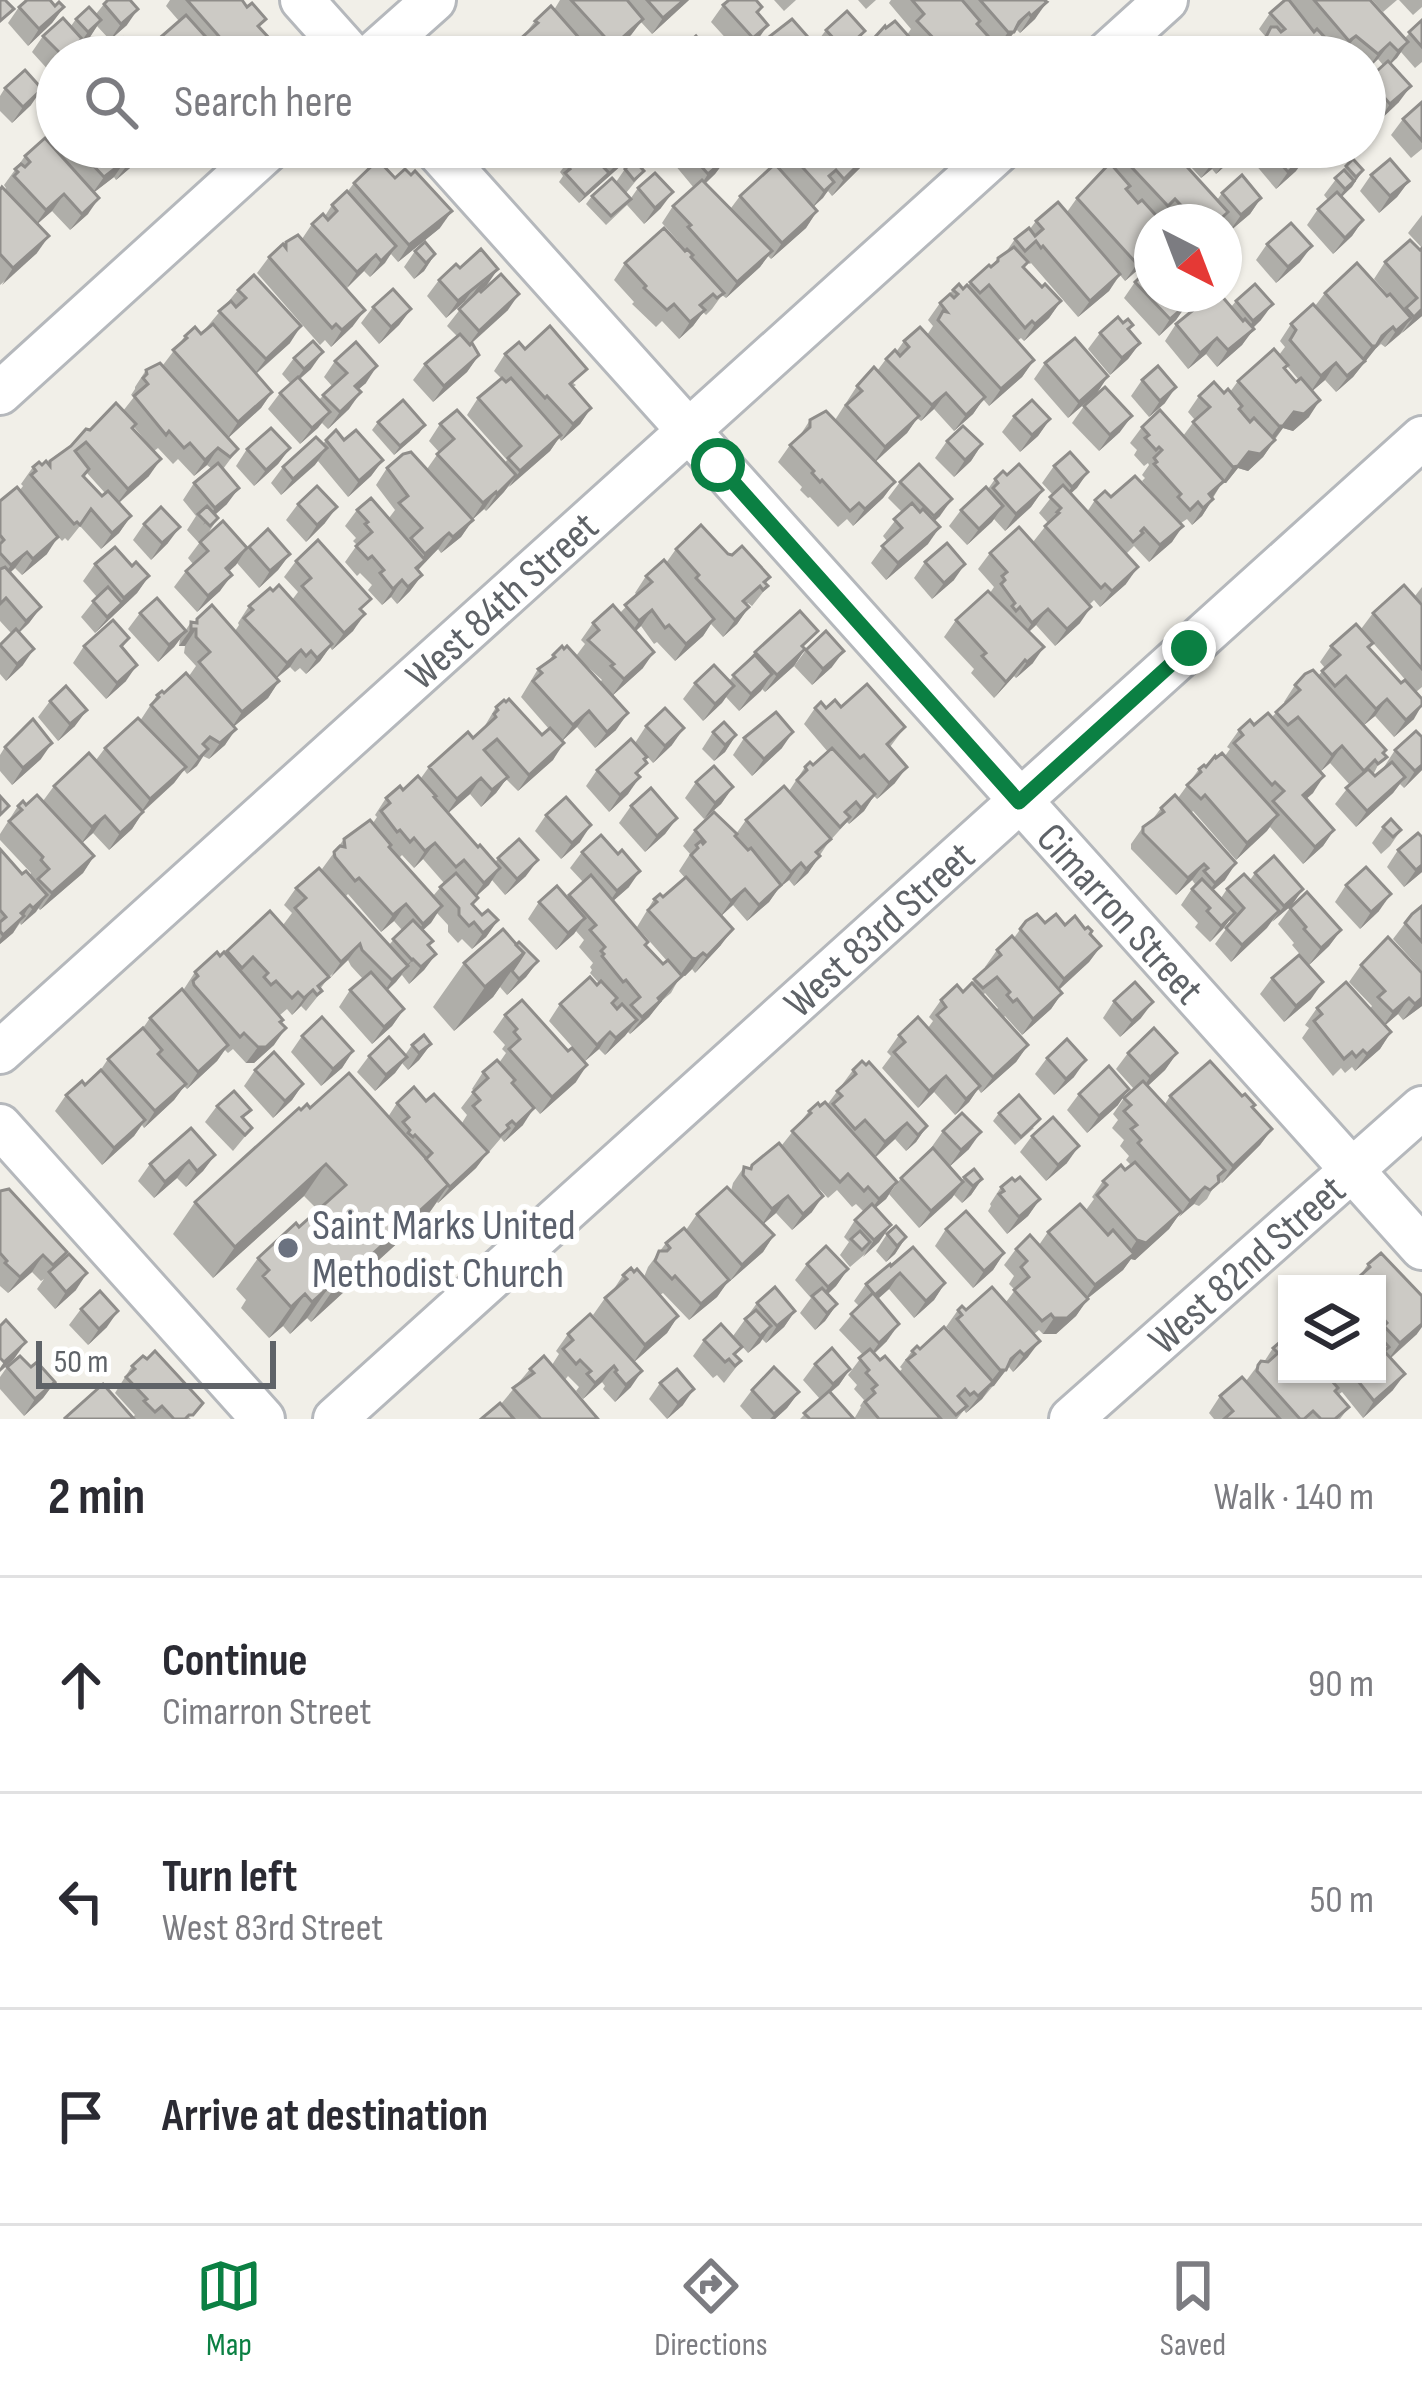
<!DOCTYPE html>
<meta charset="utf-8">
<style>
body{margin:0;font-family:"Sofia Sans Condensed",sans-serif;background:#f2f2f3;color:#2b2b33}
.controls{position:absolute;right:36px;bottom:36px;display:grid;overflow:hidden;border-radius:0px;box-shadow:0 3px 9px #0004}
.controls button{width:108px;height:108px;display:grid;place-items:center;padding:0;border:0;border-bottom:3px solid #e1e1e2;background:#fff;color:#2b2b33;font:60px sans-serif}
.compass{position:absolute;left:1134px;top:204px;width:108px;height:108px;border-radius:50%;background:#fff;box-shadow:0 3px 9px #0004;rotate:138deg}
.scale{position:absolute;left:36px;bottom:30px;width:240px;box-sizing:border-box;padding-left:12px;border:6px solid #5f6368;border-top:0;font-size:33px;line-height:42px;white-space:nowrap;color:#5f6368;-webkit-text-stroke:9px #fff;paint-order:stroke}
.stop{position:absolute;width:36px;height:36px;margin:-27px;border:9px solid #0b8043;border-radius:50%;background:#fff}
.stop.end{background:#0b8043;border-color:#fff;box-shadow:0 3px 12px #0008}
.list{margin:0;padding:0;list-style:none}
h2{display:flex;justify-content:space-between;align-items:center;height:156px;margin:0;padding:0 48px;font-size:51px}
h2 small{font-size:39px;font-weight:400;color:#7c7c81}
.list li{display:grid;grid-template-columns:78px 1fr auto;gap:36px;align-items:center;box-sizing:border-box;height:216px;padding:0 48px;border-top:3px solid #e1e1e2}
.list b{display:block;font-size:45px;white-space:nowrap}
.list p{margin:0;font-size:39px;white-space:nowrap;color:#7c7c81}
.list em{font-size:39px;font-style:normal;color:#7c7c81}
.icon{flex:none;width:66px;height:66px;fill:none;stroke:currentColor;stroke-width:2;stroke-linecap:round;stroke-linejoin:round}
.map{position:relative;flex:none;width:1422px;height:1419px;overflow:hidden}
.search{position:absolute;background:#fff;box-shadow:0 3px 9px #0004;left:36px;right:36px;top:36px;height:132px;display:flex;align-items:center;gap:30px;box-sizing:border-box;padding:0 42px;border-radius:66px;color:#7c7c81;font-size:45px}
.sheet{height:804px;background:#fff}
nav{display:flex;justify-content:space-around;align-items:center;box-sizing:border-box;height:168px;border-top:3px solid #e1e1e2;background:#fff;font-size:33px;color:#7c7c81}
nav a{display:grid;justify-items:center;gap:6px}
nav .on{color:#0b8043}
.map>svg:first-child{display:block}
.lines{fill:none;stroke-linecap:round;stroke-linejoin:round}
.minor-casing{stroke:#b5b8bc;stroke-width:48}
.minor{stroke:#fff;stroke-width:42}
.wall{fill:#afaea9;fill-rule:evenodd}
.shaded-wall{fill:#8f8d8a}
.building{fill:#cccac5;stroke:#8f8d8a;stroke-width:3}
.route{stroke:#0b8043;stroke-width:15}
.worship-dot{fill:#6b7280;stroke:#fff;stroke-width:4.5}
.labels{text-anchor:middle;stroke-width:12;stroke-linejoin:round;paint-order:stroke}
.street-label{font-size:42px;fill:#5f6368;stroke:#fff}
.worship-label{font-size:42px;fill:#5b616d;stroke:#fff;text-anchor:start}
</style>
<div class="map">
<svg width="1422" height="1419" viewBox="0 0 1422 1419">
<rect width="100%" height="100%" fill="#f1efe8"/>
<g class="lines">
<defs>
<g id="minor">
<polyline points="302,0 353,57"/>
<polyline points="370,57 434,0"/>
<polyline points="1103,57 1166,0"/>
<path id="s1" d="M 434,147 L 1422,1248"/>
<polyline points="0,393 271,147"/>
<path id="s2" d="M 0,1052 L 1003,147"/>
<polyline points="0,1126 263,1419"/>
<path id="s3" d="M 335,1419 L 1422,438"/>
<path id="s4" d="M 1071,1419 L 1422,1108"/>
</g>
</defs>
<!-- minor casing -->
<use href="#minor" class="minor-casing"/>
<!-- minor -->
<use href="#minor" class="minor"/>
</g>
<!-- wall -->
<g class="wall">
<polygon points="170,0 242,0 260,28 269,38 255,57 144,57 154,43 179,21 166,6"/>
<polygon points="560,0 689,0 652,34 641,22 631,35 607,57 596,57 554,11 594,57 495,57 510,53 535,21 554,10"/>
<polygon points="774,0 796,0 784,11"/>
<polygon points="858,0 876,0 866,9"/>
<polygon points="891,0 1045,0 1035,19 1020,33 1017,30 1012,35 1002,48 997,49 994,57 859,57 865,48 886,28 907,35 911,29 889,3"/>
<polygon points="1285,0 1364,0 1405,38 1422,20 1422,62 1415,68 1401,52 1391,64 1399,102 1379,121 1365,105 1365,83 1383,65 1378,59 1367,70 1365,57 1350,57 1344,52 1336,57 1328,47 1322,57 1220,57 1228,46 1255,52 1265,36 1259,29 1270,13"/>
<polygon points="1372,0 1397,0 1383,12"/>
<polygon points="1399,0 1422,0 1422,7 1413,15"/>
<polygon points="104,4 127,25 110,40 97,26 90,37 76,48 69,57 57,57 57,68 51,73 32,52 43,36 71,26 76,19 96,14"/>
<polygon points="723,5 762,7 758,14 756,42 741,55 711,22"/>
<polygon points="55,6 64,7 52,23 28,46 8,23 19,7"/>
<polygon points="826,30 865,31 854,47 843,57 824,57 814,46"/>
<polygon points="760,44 793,57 751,57"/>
<polygon points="5,88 31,105 12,123 0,111 0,96"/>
<polygon points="1422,102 1422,149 1411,158 1391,135 1403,119"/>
<polygon points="57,107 57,147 137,147 130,168 116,180 114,177 94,192 88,214 70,230 52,211 37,224 37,253 0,285 0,190 5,190 6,188 4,185 25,156 47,140 43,126"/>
<polygon points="496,147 536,147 522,164 518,160 513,166"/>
<polygon points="572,147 642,147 579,203 559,182 563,176 560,172 566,164 579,161 582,158"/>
<polygon points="660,147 717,147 727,158 715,174 706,183 731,208 740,196 774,165 768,159 776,147 891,147 877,159 873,155 832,196 828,191 813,207 817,211 806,228 771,259 768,256 760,267 726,298 722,295 712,309 706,315 703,312 693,326 679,339 662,321 656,327 632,304 634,302 614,280 625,263 678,241 662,223 673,206 694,188"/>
<polygon points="1124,147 1169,147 1217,200 1222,193 1261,198 1250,214 1230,231 1224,222 1221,221 1170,222 1163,215 1152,222 1152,294 1187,304 1176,320 1159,336 1124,298 1135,282 1146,271 1142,266 1125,281 1120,275 1109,291 1078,317 1031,263 1030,264 1028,263 1024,268 1042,287 1061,301 1049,318 1024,341 1021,338 1017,341 1034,360 1022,377 989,406 983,399 973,414 954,431 934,409 921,421 917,418 907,433 875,461 895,482 883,498 853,526 847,519 838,527 810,497 808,498 800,490 802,487 778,462 790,445 799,437 810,420 835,420 857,386 877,371 886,359 896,352 904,341 927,335 933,326 928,320 940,303 953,290 963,289 991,267 998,258 1006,252 1015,239 1030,229 1036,221 1067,212 1077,198 1114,168 1119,162 1116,159"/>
<polygon points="1173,147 1242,147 1235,157 1216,174 1212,169 1201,178"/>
<polygon points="1247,147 1301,147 1296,171 1276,189 1244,151"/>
<polygon points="1346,166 1363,170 1342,197 1363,220 1352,236 1333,254 1307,225 1318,209 1328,200 1324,195"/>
<polygon points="625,169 644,171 626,193 631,198 638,188 661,208 644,224 627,205 606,225 586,204 592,196 616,182"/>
<polygon points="1371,175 1409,181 1397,197 1379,213 1360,191"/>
<polygon points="354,183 440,228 398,262 391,254 370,277 364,271 346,288 353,326 331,347 325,340 320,345 257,273 269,257 286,242 302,239 312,224 325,216 332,205 348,191"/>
<path d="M 1422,215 L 1422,316 L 1385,347 L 1381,344 L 1374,350 L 1353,377 L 1336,392 L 1325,380 L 1312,391 L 1309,417 L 1293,431 L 1283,428 L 1263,457 L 1248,471 L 1238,468 L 1226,483 L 1222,483 L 1202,516 L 1192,525 L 1187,519 L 1181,523 L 1172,542 L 1149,562 L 1134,546 L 1126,554 L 1126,584 L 1100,607 L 1094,600 L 1090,604 L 1033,542 L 1048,523 L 1039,513 L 1053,495 L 1042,483 L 1054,466 L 1088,472 L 1071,494 L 1087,512 L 1095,500 L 1111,497 L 1168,510 L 1142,481 L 1145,478 L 1142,475 L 1149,465 L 1148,463 L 1144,466 L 1134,455 L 1137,450 L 1130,443 L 1142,427 L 1183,436 L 1195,420 L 1188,412 L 1199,396 L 1230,392 L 1238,381 L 1279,355 L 1285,347 L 1280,341 L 1291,324 L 1315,306 L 1325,293 L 1387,296 L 1388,295 L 1374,279 L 1385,262 L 1422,248 L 1408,233 ZM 1287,366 L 1299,380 L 1296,382 L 1285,369 Z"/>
<polygon points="1267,244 1300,262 1276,283 1256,260"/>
<polygon points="415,251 435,254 424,271 414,279 404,267"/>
<polygon points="460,268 487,285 480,291 508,310 472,343 479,355 467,372 433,402 413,380 425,364 457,336 447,326 465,303 464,302 446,318 427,296 439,280"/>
<path d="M 238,290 L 290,343 L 256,374 L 272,392 L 261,408 L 228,438 L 238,449 L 223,469 L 227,504 L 215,515 L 218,518 L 207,535 L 198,542 L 187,530 L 196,516 L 183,500 L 194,483 L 212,469 L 207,465 L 194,476 L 178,459 L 173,464 L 158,448 L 154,451 L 134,427 L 133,429 L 149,476 L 119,503 L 131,516 L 119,533 L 101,549 L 80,526 L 68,541 L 65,538 L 62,541 L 42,517 L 47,554 L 22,575 L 15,568 L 10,573 L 41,607 L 29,623 L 20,632 L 23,665 L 6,681 L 0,674 L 0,643 L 11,633 L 0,621 L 0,501 L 20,490 L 23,486 L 21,484 L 33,467 L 48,463 L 90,430 L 123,411 L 134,397 L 131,395 L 135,389 L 135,387 L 146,370 L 163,365 L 185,336 L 201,334 ZM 87,473 L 105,493 L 102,496 L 84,477 Z"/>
<polygon points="1236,301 1261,320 1253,328 1242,345 1217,367 1206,354 1188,369 1165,341 1176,324 1231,307"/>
<polygon points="373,307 411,309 399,325 379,344 361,323"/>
<polygon points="1123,323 1140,343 1128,359 1110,375 1088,349 1100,333"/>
<polygon points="525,349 576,385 573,387 591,408 580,424 561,441 559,438 550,451 508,487 486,511 484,509 472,520 461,537 441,553 438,549 425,561 418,570 422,575 410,591 397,604 391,597 382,605 368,590 372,585 360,573 357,576 345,562 357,545 353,541 356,538 345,526 357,510 389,518 395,510 376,485 387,468 427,469 439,452 429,441 440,424 505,463 507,460 467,415 478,398 501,378 494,371 505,354"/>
<polygon points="294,358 311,369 300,379 319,400 332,386 324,377 335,361 366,383 358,389 349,409 328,429 322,423 300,444 268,409 280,393 290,383 282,374"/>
<polygon points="1045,363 1108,376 1097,393 1068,418 1034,379"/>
<polygon points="1142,380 1165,403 1149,417 1131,396"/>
<polygon points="1084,406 1120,432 1099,451 1072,423"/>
<polygon points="1014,416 1050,419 1038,436 1020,452 1002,432"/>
<polygon points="378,422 425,425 419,433 394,455 372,430"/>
<polygon points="326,440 344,440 383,460 371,476 348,497 318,461 281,495 271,483 283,467 323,444"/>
<polygon points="947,441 982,444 971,461 954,477 935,458"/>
<polygon points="290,448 278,464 254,486 236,466 247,449"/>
<polygon points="1007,475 1043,490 1031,507 1005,531 994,519 967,545 949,526 961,510 988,489 995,479"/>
<polygon points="900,482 940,516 934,521 928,544 886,580 871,563 887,541 883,536 902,512 888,498"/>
<polygon points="298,504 325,523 306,542 286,520"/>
<polygon points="144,524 168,543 151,560 133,540"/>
<polygon points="268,529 290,554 278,570 259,588 237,563 229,571 220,591 197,612 174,587 186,571 193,564 188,558 200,542 247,548"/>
<polygon points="676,549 728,554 770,577 766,583 768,586 752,606 748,603 746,604 749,607 737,624 723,637 711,624 703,636 675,661 657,642 654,644 641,626 636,631 643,668 612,696 600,682 602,680 576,656 585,644 581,640 593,623 620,613 637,595 635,593 646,576 666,563"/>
<polygon points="990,553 1080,623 1055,646 1036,625 1029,632 1033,663 1016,678 1014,676 994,698 971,673 974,669 944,637 956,620 990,593 994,587 978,569"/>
<polygon points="296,561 362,612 353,631 332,650 330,647 320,661 306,674 300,668 295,672 290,667 277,678 279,681 268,698 234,726 225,745 209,759 203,756 187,774 184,770 174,783 143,812 132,829 109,850 93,833 82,843 94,856 83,873 40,910 38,908 21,925 20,923 13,933 0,944 0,849 22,874 30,875 31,873 0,840 0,834 18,806 43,801 54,786 96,760 105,748 140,721 157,695 164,693 189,676 196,666 184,653 185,646 179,646 180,639 191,622 194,623 197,619 235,631 239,625 238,623 249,606 273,591 292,600 298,592 284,577"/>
<polygon points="925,562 954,580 932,599 914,578"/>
<polygon points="95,564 132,566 149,576 137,593 95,633 81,617 97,597 83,581"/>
<polygon points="1422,587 1422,603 1415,596"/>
<polygon points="1422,605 1422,687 1416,692 1373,643 1369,648 1414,719 1394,737 1375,716 1364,725 1334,693 1384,753 1373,775 1375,776 1385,768 1384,767 1395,750 1422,737 1422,770 1404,788 1400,784 1393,793 1356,827 1335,804 1350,785 1330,763 1321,771 1313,793 1306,799 1334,830 1323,846 1303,864 1270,827 1236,860 1193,811 1191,813 1225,880 1213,890 1221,898 1227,889 1250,880 1255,873 1292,905 1272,921 1231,962 1215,944 1231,922 1229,920 1210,942 1195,927 1198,923 1181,905 1195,884 1192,880 1176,895 1131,849 1131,844 1143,827 1152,820 1161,808 1178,798 1199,769 1206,767 1216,758 1225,756 1230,749 1227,747 1239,730 1272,717 1285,703 1284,702 1295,685 1318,676 1325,668 1320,662 1331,646 1361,629 1373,613"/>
<polygon points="140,613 186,631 174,647 158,662 128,629"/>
<polygon points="129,638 122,648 126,681 106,699 73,663 84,646"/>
<polygon points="805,649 794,666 765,692 762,689 739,711 726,697 703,721 683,699 695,683 729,681 755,652"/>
<polygon points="806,650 832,667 812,685 794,666"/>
<path d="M 553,655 L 616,730 L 595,748 L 577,727 L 562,741 L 553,760 L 518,791 L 506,779 L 496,793 L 481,807 L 470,794 L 448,813 L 478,847 L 495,863 L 498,858 L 526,876 L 505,895 L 492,880 L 477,896 L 478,898 L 473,905 L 482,915 L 498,920 L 486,937 L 472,949 L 462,939 L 458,943 L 448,932 L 448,925 L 437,913 L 423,930 L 429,946 L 436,954 L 424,970 L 409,984 L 402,975 L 387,991 L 404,1009 L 392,1026 L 372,1044 L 339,1007 L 350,990 L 363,979 L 351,966 L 348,960 L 329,977 L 320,989 L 322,991 L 306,1011 L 301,1006 L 292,1015 L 287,1009 L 280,1015 L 264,997 L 281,1023 L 274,1045 L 254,1063 L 246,1063 L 233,1049 L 228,1053 L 225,1050 L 217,1061 L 187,1089 L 184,1086 L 174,1100 L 144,1128 L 142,1125 L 134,1136 L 102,1165 L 55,1111 L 66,1095 L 85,1085 L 100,1071 L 108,1059 L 143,1028 L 150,1018 L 185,993 L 184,989 L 195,972 L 227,951 L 283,925 L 292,913 L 284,905 L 296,888 L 323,872 L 322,869 L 344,839 L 373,823 L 377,817 L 375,815 L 386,798 L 421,778 L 429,767 L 473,738 L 483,729 L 496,707 L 542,735 L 549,729 L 521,697 L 538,669 L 547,663 ZM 402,855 L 414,868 L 423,859 L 444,883 L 433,896 L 399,858 ZM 348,894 L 381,932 L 394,921 L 402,930 L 389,945 L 345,897 Z"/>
<polygon points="50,701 75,726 58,741 38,717"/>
<polygon points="841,707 905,727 890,747 895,783 877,799 874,796 864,811 849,824 847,822 828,843 808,873 794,886 789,880 779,888 769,902 747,921 733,905 721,916 721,945 695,973 692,969 685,976 681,975 671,993 658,1004 649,1017 630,1034 628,1032 605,1055 599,1049 585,1061 549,1021 560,1004 599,983 590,973 592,970 590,967 593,963 579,947 584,940 576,931 556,950 528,919 539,902 567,897 583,882 570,868 582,852 629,887 613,901 646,945 663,964 667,961 637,927 654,899 663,897 685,878 679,871 690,854 683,846 695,830 736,834 746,820 789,791 805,767 813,765 828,752 804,724 815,708"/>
<polygon points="646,726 672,745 653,763 635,743"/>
<polygon points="713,732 736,735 725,752 714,761 702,749"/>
<polygon points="744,738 782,748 752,776 733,755"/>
<polygon points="5,747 41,759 12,785 0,771 0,755"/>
<polygon points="645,760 628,794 609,812 586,786 597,770"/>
<polygon points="696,782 733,787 721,804 704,819 685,798"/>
<polygon points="631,806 677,818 665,834 645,852 619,823"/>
<polygon points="546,815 580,842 561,859 535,831"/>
<polygon points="1383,827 1401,830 1390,846 1381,854 1372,843"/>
<polygon points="1398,850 1422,872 1404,887 1387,867"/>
<polygon points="1346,885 1379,911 1360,929 1335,902"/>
<polygon points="1422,906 1422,971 1393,939 1412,914"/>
<polygon points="1290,908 1341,930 1329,946 1309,965 1292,945 1294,943 1278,924"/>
<path d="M 1026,921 L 1065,925 L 1090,934 L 1101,946 L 1089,962 L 1059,990 L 1062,993 L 1051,1009 L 1022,1035 L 1005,1016 L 1003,1018 L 1028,1045 L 1016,1062 L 981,1093 L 978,1089 L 969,1102 L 955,1115 L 934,1092 L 918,1108 L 882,1068 L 891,1056 L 887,1052 L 899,1035 L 928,1028 L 933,1021 L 929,1017 L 941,1000 L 963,992 L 969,986 L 986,968 L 985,967 L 997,950 L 1014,938 ZM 985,993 L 998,1008 L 996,1010 L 983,995 Z"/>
<polygon points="516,945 538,961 526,977 507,995 500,987 493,997 454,1031 433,1007 464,963"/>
<polygon points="1361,965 1422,973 1422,1006 1403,1020 1398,1014 1385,1025 1391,1032 1380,1049 1355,1071 1352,1067 1345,1073 1341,1068 1333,1076 1302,1038 1309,1028 1305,1025 1317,1008 1370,1009 1372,1006 1349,982"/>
<polygon points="1272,978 1311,999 1284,1022 1260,994"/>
<polygon points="1114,1001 1141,1018 1120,1037 1103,1018"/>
<polygon points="505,1015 576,1082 540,1114 513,1083 523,1125 504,1142 501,1138 489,1152 462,1123 467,1115 461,1108 474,1091 472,1089 483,1072 499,1063 506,1053 502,1049 505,1045 493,1032"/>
<polygon points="302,1036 353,1051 342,1068 321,1086 291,1052"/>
<polygon points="431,1044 419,1060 408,1070 402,1063 395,1073 375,1091 357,1072 369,1056 405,1055 412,1045"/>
<polygon points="1128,1053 1177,1053 1165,1070 1148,1086 1165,1104 1170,1096 1253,1108 1272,1129 1260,1145 1222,1183 1218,1179 1207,1199 1199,1206 1194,1204 1178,1216 1169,1229 1135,1260 1131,1259 1123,1270 1087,1299 1076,1316 1056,1334 1043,1334 1039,1330 1034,1334 1028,1357 1013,1372 1009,1367 982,1399 966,1413 964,1410 957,1419 800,1419 820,1399 803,1380 815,1364 850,1369 839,1385 830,1393 854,1419 861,1407 860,1406 864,1400 854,1389 857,1385 848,1375 863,1355 839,1330 859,1306 854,1301 866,1284 891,1266 945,1283 934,1300 914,1318 889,1289 878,1299 887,1341 874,1354 880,1360 899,1372 902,1369 900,1367 912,1351 920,1349 948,1331 949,1330 946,1327 958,1310 966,1310 1006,1302 1015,1290 1009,1284 1014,1276 1004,1265 1016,1249 1039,1245 1048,1232 1086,1210 1094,1199 1092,1197 1103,1181 1125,1170 1131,1165 1126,1160 1129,1156 1120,1146 1124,1140 1112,1128 1118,1120 1113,1114 1124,1098 1134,1089 1116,1069"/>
<polygon points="1047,1058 1074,1077 1054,1095 1035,1074"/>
<polygon points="255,1070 303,1084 292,1100 273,1118 244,1086"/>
<polygon points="853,1070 927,1126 916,1142 906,1151 895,1139 875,1158 897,1182 886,1199 875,1208 891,1225 879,1242 850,1267 840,1255 849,1242 844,1237 855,1220 864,1212 856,1204 852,1207 837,1190 828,1198 807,1176 812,1212 792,1230 776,1213 763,1224 774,1235 763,1252 730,1281 709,1257 729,1280 717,1297 689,1320 663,1293 660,1295 678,1316 667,1333 634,1362 593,1315 605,1298 612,1292 623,1275 634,1272 644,1277 648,1267 666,1243 686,1230 697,1214 731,1191 733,1183 744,1167 749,1168 782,1145 809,1111 827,1105"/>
<polygon points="1079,1094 1118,1105 1087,1133 1067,1110"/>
<polygon points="426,1101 488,1152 476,1168 438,1203 437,1202 427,1216 311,1322 307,1318 290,1334 283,1326 269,1338 241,1308 246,1300 236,1289 258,1258 299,1227 318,1210 304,1196 213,1278 173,1234 195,1202 301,1110 310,1108 388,1117 397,1103"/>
<polygon points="217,1106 244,1119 252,1128 233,1151 205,1122"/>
<polygon points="999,1113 1034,1128 1015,1145 993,1121"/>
<polygon points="943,1131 969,1149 950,1166 962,1180 964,1177 982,1179 971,1195 962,1203 954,1195 919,1228 889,1194 901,1178 933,1149 931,1148"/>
<polygon points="1032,1136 1067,1163 1046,1181 1020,1152"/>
<polygon points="215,1155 203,1171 186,1187 177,1178 154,1198 138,1181 150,1164"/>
<polygon points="1001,1187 1040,1199 1028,1216 1007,1234 988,1211 991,1206 990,1204"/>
<polygon points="0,1191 60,1262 76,1290 55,1309 37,1289 44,1279 41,1281 32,1272 8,1293 0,1286"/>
<polygon points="946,1229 1004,1253 993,1270 973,1288 935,1246"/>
<polygon points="887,1234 906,1237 895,1254 886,1262 876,1251"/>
<polygon points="807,1264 848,1269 836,1286 828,1294 837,1304 825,1321 815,1330 800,1313 811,1298 795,1280"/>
<polygon points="1368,1264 1417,1334 1391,1358 1393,1390 1363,1418 1342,1392 1338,1395 1349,1407 1340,1419 1214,1419 1209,1413 1220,1396 1246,1381 1258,1365 1264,1362 1273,1348 1287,1336 1287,1374 1377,1374 1377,1284 1360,1276"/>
<polygon points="757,1303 795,1311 784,1327 766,1343 762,1339 748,1353 733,1336"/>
<polygon points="81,1309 107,1327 88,1345 69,1325"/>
<polygon points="590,1314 631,1387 615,1402 603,1389 605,1386 602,1382 583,1399 576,1391 579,1387 568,1376 565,1380 598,1419 481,1419 501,1404 530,1369 552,1365 559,1354 556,1351 568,1334"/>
<polygon points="704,1340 741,1361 724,1383 717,1375 713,1378 693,1356"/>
<polygon points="132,1366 191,1419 134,1419 133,1417 135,1415 115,1393"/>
<polygon points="7,1367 31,1367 55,1382 43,1398 24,1416 0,1389 0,1377"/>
<polygon points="660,1383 683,1405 667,1419 649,1399"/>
<polygon points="752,1390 799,1392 787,1408 775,1419 752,1419 740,1406"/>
</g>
<!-- shaded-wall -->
<g class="shaded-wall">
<polygon points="684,0 689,0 652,34 663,18"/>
<polygon points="1047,2 1035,19 1020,33 1031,16"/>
<polygon points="64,7 52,23 28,46 39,29"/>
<polygon points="138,9 127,25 110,40 121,24"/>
<polygon points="1029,13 1002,48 997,49 1008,32"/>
<polygon points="643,19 631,35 605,57 613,46"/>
<polygon points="101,20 90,37 76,49 88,32"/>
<polygon points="768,25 756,42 741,55 753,38"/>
<polygon points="865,31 854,47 843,57 839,57"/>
<polygon points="1356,36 1344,52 1338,57 1349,41"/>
<polygon points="269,38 258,55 255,57 248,57"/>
<polygon points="82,39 69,57 62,57"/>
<polygon points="1408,42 1397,58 1386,68 1398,51"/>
<polygon points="1390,43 1378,59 1367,70 1378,54"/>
<polygon points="1411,86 1399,102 1379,121 1390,104"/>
<polygon points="42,89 31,105 12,123 23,107"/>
<polygon points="635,147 642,147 579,203 585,195"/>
<polygon points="876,147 879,147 873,155 832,196 844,179"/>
<polygon points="1239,147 1242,147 1235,157 1216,174 1228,157"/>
<polygon points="141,151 130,168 116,180 128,164"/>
<polygon points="1223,152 1212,169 1201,178 1213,162"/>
<polygon points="1308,155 1296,171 1276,189 1288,172"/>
<polygon points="727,158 715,174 697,191 708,174"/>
<polygon points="125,161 114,177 92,194 104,177"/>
<polygon points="1363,170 1352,187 1333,205 1345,189"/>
<polygon points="1409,181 1397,197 1379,213 1390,196"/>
<polygon points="834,182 823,198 812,208 824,191"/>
<polygon points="673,192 661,208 644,224 655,208"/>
<polygon points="64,194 52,211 34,227 46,210"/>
<polygon points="99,198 88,214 70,230 82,214"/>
<polygon points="1261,198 1250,214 1230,231 1241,215"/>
<polygon points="452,211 440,228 398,262 409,245"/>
<polygon points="817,211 806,228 771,259 782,243"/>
<polygon points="1198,216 1212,216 1208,222 1192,222"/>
<polygon points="1363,220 1352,236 1333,254 1345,238"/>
<polygon points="49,236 37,253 2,285 13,268"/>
<polygon points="396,246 385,263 370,277 381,261"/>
<polygon points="1312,246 1300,262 1276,283 1288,267"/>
<polygon points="772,251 760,267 726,298 737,282"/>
<polygon points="1152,251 1142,266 1125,281 1137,264"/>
<polygon points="435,254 424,271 414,279 426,263"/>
<polygon points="376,255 364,271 346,289 357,272"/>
<polygon points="498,269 487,285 466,304 477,288"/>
<polygon points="1120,274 1109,291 1078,317 1090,301"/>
<polygon points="475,286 464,302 446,318 458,301"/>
<polygon points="519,294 508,310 467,347 479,331"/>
<polygon points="1061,301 1049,318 1024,341 1035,324"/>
<polygon points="1187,304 1176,320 1159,336 1170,319"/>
<polygon points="1273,304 1261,320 1242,338 1253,321"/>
<polygon points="411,309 399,325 379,344 391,327"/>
<polygon points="1422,309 1422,316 1402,333 1414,317"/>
<polygon points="365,310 353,326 331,347 342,330"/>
<polygon points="705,310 693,326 679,339 690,322"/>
<polygon points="1411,318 1400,334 1385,347 1396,331"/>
<polygon points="301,326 290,343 254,375 266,359"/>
<polygon points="1393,327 1353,377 1336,392 1372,346"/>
<polygon points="1254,329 1242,345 1217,367 1228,350"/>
<polygon points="1217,338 1206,354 1188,369 1200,353"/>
<polygon points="1140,343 1128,359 1110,375 1122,358"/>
<polygon points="323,352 311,369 292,385 304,369"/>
<polygon points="479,355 467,372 433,402 444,386"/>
<polygon points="1034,360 1022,377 989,406 1001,389"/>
<polygon points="1336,363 1325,380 1310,393 1321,376"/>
<polygon points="377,366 366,383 344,402 355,386"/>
<polygon points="1108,376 1097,393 1068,418 1079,402"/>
<polygon points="1176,387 1165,403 1149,417 1160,401"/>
<polygon points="272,392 261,408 227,439 238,422"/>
<polygon points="361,392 349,409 328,429 340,412"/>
<polygon points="946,393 934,409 921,421 932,405"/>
<polygon points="985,397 973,414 954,431 966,415"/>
<polygon points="1320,400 1309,417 1293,431 1283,428 1271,443 1267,442 1279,426 1294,412"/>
<polygon points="591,408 580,424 561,441 573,424"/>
<polygon points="330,412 318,428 300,444 312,428"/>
<polygon points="919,416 907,433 873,464 885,447"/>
<polygon points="1132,416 1120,432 1099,451 1110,435"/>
<polygon points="1050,419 1038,436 1020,452 1032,435"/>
<polygon points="425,425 419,433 394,455 400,446"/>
<polygon points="561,435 550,451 509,487 520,471"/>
<polygon points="1275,440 1263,457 1248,471 1238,468 1226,483 1222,483 1212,498 1209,494 1222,483 1233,467 1249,452"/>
<polygon points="982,444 971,461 954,477 965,460"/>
<polygon points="218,448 207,465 194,476 205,460"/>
<polygon points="290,448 278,464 254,486 266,470"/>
<polygon points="327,448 315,465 281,495 293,479"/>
<polygon points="161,459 149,476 116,505 128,489"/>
<polygon points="383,460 371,476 348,497 359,481"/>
<polygon points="1088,472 1077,488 1060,503 1072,487"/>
<polygon points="516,475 504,492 486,511 497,494"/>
<polygon points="895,482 883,498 853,526 865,509"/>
<polygon points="239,488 227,504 203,525 215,508"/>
<polygon points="1043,490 1031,507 1005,531 1016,514"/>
<polygon points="496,492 484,509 472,520 483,503"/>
<polygon points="952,499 940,516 922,533 934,516"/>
<polygon points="1213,499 1202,516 1192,525 1203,508"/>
<polygon points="1003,506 992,522 967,545 979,529"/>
<polygon points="337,507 325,523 306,542 317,525"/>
<polygon points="131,516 119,533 101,549 112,533"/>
<polygon points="473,520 461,537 441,553 453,537"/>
<polygon points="1183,526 1172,542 1149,562 1160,545"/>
<polygon points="180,527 168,543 151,560 162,543"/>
<polygon points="940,527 928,544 886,580 898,563"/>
<polygon points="449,533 438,549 404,585 425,554"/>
<polygon points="58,537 47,554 22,575 33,559"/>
<polygon points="247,548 236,565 214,585 226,568"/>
<polygon points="27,552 15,568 0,581 11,565"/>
<polygon points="290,554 278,570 259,588 270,571"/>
<polygon points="965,564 954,580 932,599 944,583"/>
<polygon points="1138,567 1126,584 1100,607 1112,591"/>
<polygon points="232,575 220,591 197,612 208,596"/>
<polygon points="422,575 410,591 397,604 408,587"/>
<polygon points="149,576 137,593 95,633 124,598"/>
<polygon points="402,580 391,597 382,605 393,589"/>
<polygon points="41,607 29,623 14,637 26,621"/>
<polygon points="749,607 737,624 723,637 735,620"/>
<polygon points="1091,607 1080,623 1055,646 1067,629"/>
<polygon points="1048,609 1036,625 1021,639 1032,623"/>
<polygon points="652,610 641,626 628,638 639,621"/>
<polygon points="365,614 353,631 332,650 344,633"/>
<polygon points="714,619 703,636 675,661 686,644"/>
<polygon points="191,629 196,629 185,646 179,646"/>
<polygon points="186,631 174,647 158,662 169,645"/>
<polygon points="332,644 320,661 306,674 317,658"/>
<polygon points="1044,647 1033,663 1016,678 1027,662"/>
<polygon points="34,649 23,665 6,681 17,664"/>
<polygon points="805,649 794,666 765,692 777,675"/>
<polygon points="301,650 290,667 275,679 287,663"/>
<polygon points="844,651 832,667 812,685 823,669"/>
<polygon points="654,652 643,668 612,696 624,679"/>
<polygon points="1025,660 1014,676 994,698 1006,682"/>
<polygon points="137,665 126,681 106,699 117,683"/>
<polygon points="772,674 761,691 739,711 751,694"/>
<polygon points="279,681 268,698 231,729 242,712"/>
<polygon points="734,686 722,703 703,721 715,704"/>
<polygon points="1387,699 1375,716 1364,725 1376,709"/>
<polygon points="1422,705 1414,719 1394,737 1406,720"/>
<polygon points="87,710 75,726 58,741 70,724"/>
<polygon points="589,711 577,727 561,742 573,725"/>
<polygon points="628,713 616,730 595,748 607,732"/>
<polygon points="684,728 672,745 653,763 665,746"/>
<polygon points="236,729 225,745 209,759 220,743"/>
<polygon points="793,732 782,748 752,776 764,759"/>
<polygon points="736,735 725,752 714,761 725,745"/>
<polygon points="52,743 41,759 12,785 23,768"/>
<polygon points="564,743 553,760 518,791 529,775"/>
<polygon points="1342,746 1330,763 1321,771 1332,755"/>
<polygon points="208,749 197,766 187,774 199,758"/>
<polygon points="1422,765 1422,770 1404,788 1415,771"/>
<polygon points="186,767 174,783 139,815 150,799"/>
<polygon points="907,767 895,783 877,799 889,783"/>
<polygon points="1324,776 1313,793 1291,812 1303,795"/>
<polygon points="508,777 496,793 481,807 492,790"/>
<polygon points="640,777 628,794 609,812 620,795"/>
<polygon points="1405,777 1393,793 1356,827 1367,811"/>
<polygon points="481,778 470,794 446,815 457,799"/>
<polygon points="733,787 721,804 704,819 715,803"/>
<polygon points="875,794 864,811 849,824 861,808"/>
<polygon points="143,812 132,829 109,850 120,833"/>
<polygon points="1278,815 1267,831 1236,860 1247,843"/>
<polygon points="105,816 93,833 81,844 92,827"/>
<polygon points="677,818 665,834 645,852 657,836"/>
<polygon points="591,825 580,842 561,859 572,843"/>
<polygon points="1334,830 1323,846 1303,864 1315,847"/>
<polygon points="435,843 423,859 414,868 425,851"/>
<polygon points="94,856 83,873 40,910 52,893"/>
<polygon points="820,856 808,873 794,886 806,869"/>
<polygon points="538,860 526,876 505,895 517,879"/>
<polygon points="801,863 789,880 779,888 791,872"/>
<polygon points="1236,863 1225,880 1203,899 1215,883"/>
<polygon points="1204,864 1192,880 1176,895 1188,878"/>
<polygon points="1422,865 1422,872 1404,887 1416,870"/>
<polygon points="500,868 489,885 472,900 484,883"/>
<polygon points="640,871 629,887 605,908 617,891"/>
<polygon points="781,885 769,902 747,921 759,905"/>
<polygon points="745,889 733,905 720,917 731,901"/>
<polygon points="1303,889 1292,905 1272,922 1284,906"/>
<polygon points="1391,894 1379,911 1360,929 1371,912"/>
<polygon points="47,895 36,912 21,925 33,908"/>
<polygon points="406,904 394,921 381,932 393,915"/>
<polygon points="30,905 13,933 0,944 0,939 3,935 21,913"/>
<polygon points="442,906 431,923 412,940 423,924"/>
<polygon points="1279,911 1267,928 1231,962 1242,945"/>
<polygon points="1235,913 1223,929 1210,942 1221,926"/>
<polygon points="585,918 574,934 556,950 568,933"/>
<polygon points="498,920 486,937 472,949 483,933"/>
<polygon points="733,929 721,945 695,973 707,956"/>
<polygon points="1341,930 1329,946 1309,965 1321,948"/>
<polygon points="360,944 348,960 330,978 341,962"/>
<polygon points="1101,946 1089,962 1053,995 1064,979"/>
<polygon points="524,953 493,997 454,1031 485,987"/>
<polygon points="703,953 692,969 685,976 680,975 692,958"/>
<polygon points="436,954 424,970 409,984 421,967"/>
<polygon points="413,959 396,982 381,996 392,980"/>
<polygon points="538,961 526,977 507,995 519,979"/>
<polygon points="682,976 649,1017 630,1034 658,998"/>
<polygon points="1323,982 1311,999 1284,1022 1296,1006"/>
<polygon points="313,990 301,1006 292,1015 304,998"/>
<polygon points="1062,993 1051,1009 1022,1035 1033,1019"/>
<polygon points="1409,998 1398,1014 1381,1029 1393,1012"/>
<polygon points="1422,998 1422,1006 1403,1020 1415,1004"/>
<polygon points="1153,1002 1141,1018 1120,1037 1132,1021"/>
<polygon points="404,1009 392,1026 372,1044 384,1027"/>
<polygon points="637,1020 625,1036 605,1055 616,1038"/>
<polygon points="286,1028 274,1045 254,1063 246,1063 258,1047"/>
<polygon points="610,1032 599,1049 585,1061 597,1045"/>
<polygon points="1391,1032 1380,1049 1355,1071 1367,1054"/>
<polygon points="431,1044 419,1060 408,1070 419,1053"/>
<polygon points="228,1045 217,1061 187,1089 198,1072"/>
<polygon points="1028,1045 1016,1062 981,1093 993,1077"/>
<polygon points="353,1051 342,1068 321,1086 333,1069"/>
<polygon points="1177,1053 1165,1070 1139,1094 1150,1077"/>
<polygon points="407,1057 395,1073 375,1091 386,1075"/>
<polygon points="1086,1060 1074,1077 1054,1095 1066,1079"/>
<polygon points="587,1065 576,1082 540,1114 552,1097"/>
<polygon points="946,1076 934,1092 918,1108 929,1091"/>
<polygon points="186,1084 174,1100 144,1128 155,1111"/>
<polygon points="303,1084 292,1100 273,1118 285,1101"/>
<polygon points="980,1086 969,1102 955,1115 966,1099"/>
<polygon points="1129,1089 1118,1105 1087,1133 1099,1116"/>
<polygon points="534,1108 523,1125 504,1142 516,1125"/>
<polygon points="145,1120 134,1136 102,1165 114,1148"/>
<polygon points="907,1123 895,1139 873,1159 885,1142"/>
<polygon points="927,1126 916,1142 906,1151 918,1135"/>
<polygon points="1272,1129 1260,1145 1222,1183 1233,1166"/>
<polygon points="981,1132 969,1149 949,1167 961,1150"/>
<polygon points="1079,1146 1067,1163 1046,1181 1058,1165"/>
<polygon points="488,1152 476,1168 438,1203 450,1187"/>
<polygon points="215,1155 203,1171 186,1187 197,1171"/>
<polygon points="189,1161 177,1178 154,1198 165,1182"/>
<polygon points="326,1164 304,1196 213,1278 235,1247"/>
<polygon points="982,1179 971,1195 962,1203 973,1186"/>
<polygon points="897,1182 886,1199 867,1215 879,1199"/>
<polygon points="963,1182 952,1198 919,1228 931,1211"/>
<polygon points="449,1184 427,1216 311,1322 333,1290"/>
<polygon points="1205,1187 1194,1204 1179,1217 1190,1201"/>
<polygon points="788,1196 776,1213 761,1226 772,1209"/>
<polygon points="823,1196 812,1212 792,1230 803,1214"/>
<polygon points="1040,1199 1028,1216 1007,1234 1019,1217"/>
<polygon points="1181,1212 1169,1229 1135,1260 1131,1259 1123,1270 1083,1302 1095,1285 1126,1257 1137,1240"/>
<polygon points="891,1225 879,1242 863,1257 874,1240"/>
<polygon points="774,1235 763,1252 730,1281 742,1265"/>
<polygon points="906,1237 895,1254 886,1262 897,1246"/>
<polygon points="1004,1253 993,1270 973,1288 984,1271"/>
<polygon points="43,1255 32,1272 8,1293 20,1277"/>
<polygon points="848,1269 836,1286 817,1304 828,1287"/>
<polygon points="87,1273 76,1290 55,1309 66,1292"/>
<polygon points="900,1273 889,1289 863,1312 875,1295"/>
<polygon points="729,1280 717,1297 689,1320 701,1304"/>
<polygon points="945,1283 934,1300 914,1318 926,1301"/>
<polygon points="329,1287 307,1318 290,1334 312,1302"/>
<polygon points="305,1294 283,1326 269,1338 291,1307"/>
<polygon points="1088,1299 1076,1316 1056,1334 1043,1334 1054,1318"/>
<polygon points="837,1304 825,1321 815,1330 827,1313"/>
<polygon points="118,1311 107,1327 88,1345 99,1329"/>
<polygon points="795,1311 784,1327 766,1343 777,1326"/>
<polygon points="678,1316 667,1333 634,1362 645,1345"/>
<polygon points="1422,1321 1422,1327 1417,1334 1388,1360 1400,1343"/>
<polygon points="899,1324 887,1341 867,1360 879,1343"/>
<polygon points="771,1326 760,1343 748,1353 760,1336"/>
<polygon points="1040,1341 1028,1357 1013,1372 1024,1355"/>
<polygon points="26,1342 14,1359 0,1372 0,1368 4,1362"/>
<polygon points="1020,1351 994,1386 990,1387 982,1399 966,1413 1000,1370"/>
<polygon points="614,1366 602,1382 583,1399 595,1383"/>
<polygon points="850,1369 839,1385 821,1400 833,1384"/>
<polygon points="642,1371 631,1387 615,1402 626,1385"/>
<polygon points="1405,1374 1393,1390 1363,1418 1374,1401"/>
<polygon points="55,1382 43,1398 24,1416 35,1399"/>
<polygon points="694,1389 683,1405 667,1419 678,1403"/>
<polygon points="799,1392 787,1408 775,1419 770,1419"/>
</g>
<!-- building -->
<g class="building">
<polygon points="0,0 5,0 14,9 0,21"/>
<polygon points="27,0 50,0 55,6 59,2 64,7 39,29 19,7"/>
<polygon points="108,0 130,0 138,9 121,24 104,4"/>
<polygon points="187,0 242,0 247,7 252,3 266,19 258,26 269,38 248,57 237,45 231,50"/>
<polygon points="571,0 627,0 643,19 613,46"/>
<polygon points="647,0 684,0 663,18"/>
<polygon points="729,0 756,0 762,7 757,12 768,25 753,38 723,5"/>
<polygon points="912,0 962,0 980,21 977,24 997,46 995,54 993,57 972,57 964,48 954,57 935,57 929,51 938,43 917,21 924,14"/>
<polygon points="980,0 1044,0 1047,2 1031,16 1029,13 1019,22 1014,32 1008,32"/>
<polygon points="1285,0 1289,0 1314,32 1317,29 1331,44 1316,57 1285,57 1266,37 1271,27 1277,27 1281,32 1285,29 1270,13"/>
<polygon points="1314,0 1370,0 1408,42 1398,51 1390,43 1378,54 1356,36 1349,41"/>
<polygon points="551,6 595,56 594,57 532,57 518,41 538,23 535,21"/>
<polygon points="89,7 101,20 88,32 76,19"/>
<polygon points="847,11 865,31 844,50 826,30"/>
<polygon points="186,15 224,57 166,57 154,43"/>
<polygon points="63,18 82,39 63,56 43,36"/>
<polygon points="792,19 808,37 797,46 799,49 790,57 772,57 760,44"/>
<polygon points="1422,20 1422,47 1409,32"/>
<polygon points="895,21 927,57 873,57 865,48 885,26 886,28"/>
<polygon points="696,36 713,56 713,57 682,57 678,52"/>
<polygon points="123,38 141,57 99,57 114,41 117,44"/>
<polygon points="1242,38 1259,57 1220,57 1230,49 1228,46 1236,39 1238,41"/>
<polygon points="505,48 513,57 495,57"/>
<polygon points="1388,61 1411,86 1390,104 1368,79"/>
<polygon points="25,70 42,89 23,107 5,88"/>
<polygon points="1422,102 1422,141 1403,119"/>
<polygon points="45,138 99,198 82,214 64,194 46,210 14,176 18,172 15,169 21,164 25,167 30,162 25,156"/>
<polygon points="76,147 137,147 141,151 128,164 125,161 104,177"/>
<polygon points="598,147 635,147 615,165"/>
<polygon points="684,147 717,147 727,158 708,174"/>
<polygon points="784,147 847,147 851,151 855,147 876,147 844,179 836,170 829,176 834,182 824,191"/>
<polygon points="1132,147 1169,147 1228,212 1217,222 1212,216 1198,216 1194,219 1175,199 1168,206 1122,157"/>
<polygon points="1200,147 1239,147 1228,157 1223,152 1213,162"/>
<polygon points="1266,147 1301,147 1308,155 1288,172"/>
<polygon points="589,152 609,173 585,195 565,173 570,169 566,164 575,156 579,161"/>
<polygon points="1353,159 1363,170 1356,177 1346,166"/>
<polygon points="1390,159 1409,181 1390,196 1371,175"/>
<polygon points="378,160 395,178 405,169 411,175 415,171 452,211 409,245 354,183"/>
<polygon points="634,160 644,171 634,180 625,169"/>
<polygon points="1110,163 1130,186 1126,189 1138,203 1142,200 1162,222 1152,222 1152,251 1137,264 1077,198"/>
<polygon points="775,164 817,211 782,243 740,196"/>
<polygon points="1344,170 1354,181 1345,189 1335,178"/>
<polygon points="655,173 673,192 655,208 638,188"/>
<polygon points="1242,175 1261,198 1241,215 1222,193"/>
<polygon points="612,178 631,199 611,216 592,196"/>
<polygon points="702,180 772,251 737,282 688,227 691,225 673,206"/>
<polygon points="2,187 49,236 13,268 0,254 0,190"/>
<polygon points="347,191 396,246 381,261 376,255 357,272 312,224 323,214 328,220 337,211 332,205"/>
<polygon points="1337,192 1363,220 1345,238 1318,209"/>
<polygon points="1058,202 1120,274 1090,301 1043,246 1041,248 1036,241 1025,251 1015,239 1029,228 1035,236 1043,229 1036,221"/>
<polygon points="1291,223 1312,246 1288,267 1267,244"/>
<polygon points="664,228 685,251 687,249 693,255 691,257 724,293 717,298 713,294 700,305 705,310 690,322 674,304 667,310 644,288 646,286 625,263"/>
<polygon points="298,235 365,310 342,330 336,324 332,328 269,257 283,244 286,248 286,242"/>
<polygon points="1410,240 1420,250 1422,248 1422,309 1414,317 1406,308 1417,298 1385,262"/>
<polygon points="425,242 435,254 426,263 415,251"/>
<polygon points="1014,247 1028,262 1023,267 1042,287 1045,284 1061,301 1035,324 1032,321 1025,328 989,285 980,293 970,282 989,265 991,267 998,261 998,258"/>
<polygon points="481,249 498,269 458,301 439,280 456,264 460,268"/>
<polygon points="1224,253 1232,262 1224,269"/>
<polygon points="1357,263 1387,296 1390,294 1411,318 1396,331 1393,327 1382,336 1376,346 1372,346 1325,293"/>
<polygon points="1152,266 1152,294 1178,294 1187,304 1170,319 1135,282"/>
<polygon points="501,274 519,294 479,331 459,309 479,290 481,292"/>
<polygon points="254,275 301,326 266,359 219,311 231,301 236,307 246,298 238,290"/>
<polygon points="959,284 963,289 967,285 1034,360 1001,389 938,320 943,311 947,312 940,303 950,294 954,298 958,294 953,290"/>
<polygon points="1255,284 1273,304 1253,321 1236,301"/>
<polygon points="393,289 411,309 391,327 373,307"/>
<polygon points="1213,294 1220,294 1243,321 1245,319 1254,329 1228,350 1217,338 1200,353 1176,324"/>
<polygon points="1313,304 1365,361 1347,376 1336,363 1321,376 1290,340 1296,330 1291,324"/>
<polygon points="1118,317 1123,323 1128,319 1133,325 1128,329 1140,343 1122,358 1100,333"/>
<polygon points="213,324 272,392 238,422 173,350 187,338 185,336 195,327 201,334"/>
<polygon points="550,326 587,369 570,384 591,408 573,424 547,396 545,398 505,354 519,342 525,349"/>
<polygon points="920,327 985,397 966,415 946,393 932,405 886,359 895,350 900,356 909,347 904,341"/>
<polygon points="460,334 470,345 472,343 479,355 444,386 425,364"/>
<polygon points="1075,338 1108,376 1079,402 1045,363"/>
<polygon points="313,341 323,352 304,369 294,358"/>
<polygon points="356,342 377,366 355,386 361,392 340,412 323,395 347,373 335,361"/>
<polygon points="1274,349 1288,365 1284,368 1296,382 1301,378 1320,400 1304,414 1294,412 1283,426 1279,426 1238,381"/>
<polygon points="160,363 238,449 230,457 218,448 205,460 190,443 184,448 169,431 166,435 134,396 148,384 143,378 147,374 146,370"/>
<polygon points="1158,366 1176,387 1160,401 1142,380"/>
<polygon points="874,367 919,416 885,447 846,405 862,391 857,386"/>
<polygon points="298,377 330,412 312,428 280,393"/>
<polygon points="502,378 506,382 511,378 561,435 520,471 508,458 521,446 478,398"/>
<polygon points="1214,382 1224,393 1228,389 1242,406 1239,409 1250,422 1254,418 1275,440 1260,454 1249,452 1238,466 1233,467 1193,422 1210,407 1199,396"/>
<polygon points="1105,387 1132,416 1110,435 1084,406"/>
<polygon points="403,400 425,425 400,446 378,422"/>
<polygon points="1032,400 1050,419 1032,435 1014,416"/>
<polygon points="116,403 136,424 132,428 161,459 128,489 86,442 75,451 89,469 83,476 102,496 108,491 131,516 112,533 91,509 80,525 77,522 74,524 31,475 36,471 33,467 39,462 42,465 46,461 50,466 50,461 71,446 86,429 90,430"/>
<polygon points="457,410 516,475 497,494 496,492 483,503 437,454 454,439 440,424"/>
<polygon points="1160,410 1224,481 1209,494 1213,499 1203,508 1198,502 1190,510 1178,497 1181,494 1154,464 1157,462 1154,458 1162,450 1159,447 1156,450 1145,438 1149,435 1142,427"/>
<polygon points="826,411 895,482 865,509 859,503 850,511 822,480 820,482 812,473 814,471 790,445 810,427 810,420"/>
<polygon points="963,426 982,444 965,460 947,441"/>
<polygon points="271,428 290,448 266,470 247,449"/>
<polygon points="336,430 344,440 356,430 383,460 359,481 326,440"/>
<polygon points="316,437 327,448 293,479 283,467"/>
<polygon points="411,452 473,520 453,537 449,533 425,554 411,538 422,528 399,503 408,496 387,468 403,454"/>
<polygon points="1070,452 1088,472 1072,487 1054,466"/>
<polygon points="218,463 239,488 215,508 194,483"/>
<polygon points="919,464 952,499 934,516 900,482"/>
<polygon points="1019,464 1043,490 1016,514 993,488 998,483 995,479 1003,471 1007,475"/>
<polygon points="1135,476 1183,526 1160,545 1144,528 1141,531 1143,533 1133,542 1095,500 1105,491 1111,497"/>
<polygon points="1063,485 1138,567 1112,591 1105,584 1101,588 1045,526 1059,513 1057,512 1061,508 1050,497"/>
<polygon points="317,486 337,507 317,525 298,504"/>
<polygon points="17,487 58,537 33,559 27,552 11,565 0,553 0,544 4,540 0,535 0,501"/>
<polygon points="986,487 1003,506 979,529 961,510"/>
<polygon points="371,498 425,560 416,568 422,575 408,587 402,580 393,589 380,573 384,570 372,556 368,559 356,546 372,532 365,524 368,522 357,510"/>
<polygon points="912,503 920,512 923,509 940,527 898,563 882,546 902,528 894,519"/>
<polygon points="207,506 218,518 210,526 198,514"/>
<polygon points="161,507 180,527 162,543 144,524"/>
<polygon points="223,521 247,548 226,568 232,575 208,596 186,571 208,551 200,542"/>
<polygon points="701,525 728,554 732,555 742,546 770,577 764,582 768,586 763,590 760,586 743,601 749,607 735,620 696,578 699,575 676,549"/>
<polygon points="1019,527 1091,607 1067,629 1048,609 1032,623 1020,607 1016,611 1012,606 1015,603 1001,584 1005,580 1002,576 1007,572 990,553"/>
<polygon points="268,529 290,554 270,571 249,547"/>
<polygon points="318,540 371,599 360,609 365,614 344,633 302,586 311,578 296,561"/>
<polygon points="947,543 965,564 944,583 925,562"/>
<polygon points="115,547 132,566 136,562 149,576 124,598 95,564"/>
<polygon points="664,560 714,619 686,644 669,625 665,628 652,610 639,621 625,605 652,582 646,576"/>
<polygon points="5,567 41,607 26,621 6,598 0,604 0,569"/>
<polygon points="279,585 332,644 317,658 311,651 306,656 301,650 287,663 244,618 253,610 249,606 270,588 273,591"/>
<polygon points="1404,585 1422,605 1422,669 1373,613"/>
<polygon points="108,587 122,603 107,617 93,601"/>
<polygon points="988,591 1044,647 1027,662 1025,660 1006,682 982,656 986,653 956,620"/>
<polygon points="157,598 186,631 169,645 140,613"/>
<polygon points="212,605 279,681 242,712 199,662 210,652 196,637 196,629 191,629 191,622 197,623 197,619"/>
<polygon points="613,605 654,652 624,679 611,666 614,664 588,640 599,630 593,623"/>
<polygon points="800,611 818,631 802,646 805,649 777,675 755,652"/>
<polygon points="113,620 129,638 121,646 137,665 117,683 84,646"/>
<polygon points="1356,624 1373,643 1368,647 1401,683 1405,680 1422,699 1422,705 1406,720 1387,699 1376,709 1346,676 1335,686 1322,671 1340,655 1331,646"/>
<polygon points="16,629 34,649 17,664 0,645"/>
<polygon points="826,631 844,651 823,669 806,650"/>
<polygon points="562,646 564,649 567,646 628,713 607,732 589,711 573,725 533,681 542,673 538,669 555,657 553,655"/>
<polygon points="755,655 772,674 751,694 733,675"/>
<polygon points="714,665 734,686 715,704 695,683"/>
<polygon points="1313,670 1386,750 1383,753 1387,757 1378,764 1375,760 1364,771 1342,746 1332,755 1298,717 1288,725 1276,712 1300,690 1295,685 1305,674"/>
<polygon points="186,673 236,729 220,743 210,737 203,744 208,749 199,758 151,705 159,697 157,695 162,691 164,693"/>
<polygon points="867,684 905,727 887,744 907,767 889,783 864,755 860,758 815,708 821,702 826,708 835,700 841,707"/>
<polygon points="66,686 87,710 70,724 50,701"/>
<polygon points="509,699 542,735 550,728 564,743 529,775 497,739 484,750 508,777 492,790 481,778 457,799 429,767 468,732 473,738 496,717 494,714 498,710 496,707 504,700 506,702"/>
<polygon points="665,708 684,728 665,746 646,726"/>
<polygon points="776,712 793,732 764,759 744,738"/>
<polygon points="1268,713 1324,776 1303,795 1334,830 1315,847 1273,801 1284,791 1275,782 1272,785 1234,743 1243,735 1239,730 1250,720 1254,725"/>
<polygon points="138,718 186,767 150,799 105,748"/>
<polygon points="33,719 52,743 23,768 5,747"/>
<polygon points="724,722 736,735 725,745 713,732"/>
<polygon points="1416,731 1422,737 1422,765 1415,771 1395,750"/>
<polygon points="631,739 647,757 644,759 647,763 636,773 640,777 620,795 597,770"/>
<polygon points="832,748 875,794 861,808 856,802 845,812 850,817 840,827 797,780 807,770 805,767 810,762 813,765"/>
<polygon points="89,753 143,812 120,833 105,816 92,827 54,786"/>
<polygon points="1222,753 1278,815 1247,843 1205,795 1201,799 1187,785 1201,772 1199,769 1204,765 1206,767 1215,756 1216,758"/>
<polygon points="1392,762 1405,777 1367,811 1346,788 1368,769 1375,776"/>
<polygon points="714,766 733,787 715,803 696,782"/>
<polygon points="418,776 436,796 434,797 478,847 480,845 500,868 484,883 464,860 456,867 435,843 425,851 414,838 410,842 400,830 397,832 381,811 390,803 386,798 400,786 403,790"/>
<polygon points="784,786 831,839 816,852 820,856 806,869 801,863 791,872 746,820"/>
<polygon points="651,788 677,818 657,836 631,806"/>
<polygon points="37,795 94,856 52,893 38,879 49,869 41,860 43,857 9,821 22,810 18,806 23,801 26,805"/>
<polygon points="1175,795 1236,863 1215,883 1204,871 1208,868 1204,864 1188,878 1143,833 1143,827 1164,812 1161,808"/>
<polygon points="0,796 9,806 0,815"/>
<polygon points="566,797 591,825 572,843 546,815"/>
<polygon points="714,812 737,834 735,836 748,850 751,848 781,885 759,905 745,889 731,901 691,855 698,848 696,845 701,841 703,844 705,842 695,830"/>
<polygon points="1391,819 1401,830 1393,837 1383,827"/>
<polygon points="370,820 391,845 389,847 442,906 423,924 406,904 393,915 359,878 355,881 335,857 334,852 340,846 345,847 344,839"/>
<polygon points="1418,833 1422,837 1422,865 1416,870 1398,850"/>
<polygon points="601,835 618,854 622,850 640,871 617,891 582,852"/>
<polygon points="519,839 538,860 517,879 498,858"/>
<polygon points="0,849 22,874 26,871 47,895 33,908 30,905 21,913 24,916 3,935 0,931 0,922 6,917 0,910"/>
<polygon points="1274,856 1303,889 1284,906 1255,873"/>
<polygon points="1366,867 1391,894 1371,912 1346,885"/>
<polygon points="319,868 408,966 392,980 362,950 360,944 341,962 295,908 306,898 296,888"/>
<polygon points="456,873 478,898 472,904 482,915 488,910 498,920 483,933 474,922 469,926 459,915 459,908 440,887"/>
<polygon points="1244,874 1279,911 1242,945 1226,928 1244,908 1227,889"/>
<polygon points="591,875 648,942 645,945 663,964 668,960 682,976 658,998 660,1001 642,1017 631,1005 640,997 626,980 623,982 602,956 604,954 601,951 605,947 590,930 596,925 569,895"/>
<polygon points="686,877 733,929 707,956 703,953 696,959 692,958 648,910 657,902 654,899 660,894 663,897"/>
<polygon points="1202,879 1235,913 1221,926 1207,911 1210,908 1192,889"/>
<polygon points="557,886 585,918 568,933 539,902"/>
<polygon points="1307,892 1341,930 1321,948 1304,929 1306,927 1290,908"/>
<polygon points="1422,906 1422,942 1405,923 1412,914"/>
<polygon points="270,911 329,977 318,986 322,991 317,995 313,990 304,998 298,992 292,998 276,981 271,985 264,977 268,973 253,957 242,968 227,951"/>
<polygon points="1037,914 1045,923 1056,914 1065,925 1075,916 1085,929 1088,927 1092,931 1090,934 1101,946 1064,979 1020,929 1026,921"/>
<polygon points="413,920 433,941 428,945 436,954 421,967 413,959 412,960 393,939"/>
<polygon points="503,929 524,953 485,987 464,963"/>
<polygon points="1012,936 1062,993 1033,1019 1017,999 1013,1002 1007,995 1010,992 997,977 983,988 974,979 1001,955 997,950"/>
<polygon points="1388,937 1422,973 1422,998 1415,1004 1409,998 1393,1012 1378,997 1385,991 1361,965"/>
<polygon points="519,942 538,961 519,979 512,971 524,953 516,945"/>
<polygon points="217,952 220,956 224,952 283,1020 280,1022 286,1028 266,1047 258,1047 244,1033 240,1037 194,985 193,981 198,976 195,972"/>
<polygon points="1299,955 1323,982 1296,1006 1272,978"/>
<polygon points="371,972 404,1009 384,1027 350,990"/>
<polygon points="590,977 597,985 601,981 617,998 612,1003 617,1009 622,1004 637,1020 616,1038 610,1032 597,1045 560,1004"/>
<polygon points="1135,982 1153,1002 1132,1021 1114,1001"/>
<polygon points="1346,982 1391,1032 1367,1054 1363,1050 1356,1057 1352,1052 1344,1059 1314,1021 1322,1014 1317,1008"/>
<polygon points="972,983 1028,1045 993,1077 937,1015 946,1007 941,1000 957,985 963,992"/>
<polygon points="182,989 228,1045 198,1072 150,1018"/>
<polygon points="522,1000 568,1051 572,1048 587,1065 552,1097 509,1049 520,1039 514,1032 517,1029 505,1015"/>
<polygon points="322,1017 353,1051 333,1069 302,1036"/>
<polygon points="918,1017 980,1086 966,1099 946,1076 929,1091 894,1052 905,1042 899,1035"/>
<polygon points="143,1028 162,1050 158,1054 186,1084 155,1111 108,1059"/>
<polygon points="1154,1028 1177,1053 1150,1077 1128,1053"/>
<polygon points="424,1035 431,1044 419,1053 412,1045"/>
<polygon points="389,1037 407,1057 386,1075 369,1056"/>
<polygon points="1067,1039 1086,1060 1066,1079 1047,1058"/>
<polygon points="274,1052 303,1084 285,1101 255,1070"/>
<polygon points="497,1060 515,1080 512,1083 534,1108 516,1125 512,1121 507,1125 509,1128 500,1136 473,1106 480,1100 473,1092 488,1078 483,1072"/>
<polygon points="862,1061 866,1065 869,1062 927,1126 918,1135 907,1123 885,1142 865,1120 855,1129 833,1104 842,1096 837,1091 856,1074 853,1070"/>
<polygon points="1210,1061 1242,1096 1245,1094 1255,1105 1252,1107 1272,1129 1233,1166 1170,1096"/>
<polygon points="1109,1066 1129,1089 1099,1116 1079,1094"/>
<polygon points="101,1070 145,1120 114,1148 66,1095 82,1081 85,1085"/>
<polygon points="349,1073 449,1184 333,1290 329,1287 312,1302 305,1294 291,1307 263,1276 269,1270 258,1258 296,1223 299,1227 346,1185 326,1164 235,1247 195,1202 299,1108 301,1110 307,1104 310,1108"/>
<polygon points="1143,1081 1225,1170 1218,1176 1219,1182 1210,1190 1205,1187 1190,1201 1138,1143 1141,1140 1131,1129 1137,1125 1124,1111 1131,1105 1124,1098"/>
<polygon points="414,1087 426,1101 434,1094 488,1152 450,1187 426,1159 432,1153 415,1135 413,1137 408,1133 410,1130 403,1122 409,1117 397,1103"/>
<polygon points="234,1091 251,1110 242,1117 252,1128 245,1135 217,1106"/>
<polygon points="1019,1095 1040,1119 1021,1137 999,1113"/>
<polygon points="825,1102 897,1182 879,1199 868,1187 864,1191 848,1174 840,1182 792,1131 811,1113 809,1111 818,1103 820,1106"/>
<polygon points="962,1113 981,1132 961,1150 943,1131"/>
<polygon points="1053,1117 1079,1146 1058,1165 1032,1136"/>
<polygon points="191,1128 215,1155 197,1171 189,1161 165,1182 150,1164"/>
<polygon points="779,1143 823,1196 803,1214 788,1196 772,1209 743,1175 744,1167 751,1169 752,1165"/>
<polygon points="933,1148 963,1182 931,1211 901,1178"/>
<polygon points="1135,1162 1181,1212 1146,1243 1137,1240 1097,1195 1107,1185 1103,1181 1121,1165 1125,1170"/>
<polygon points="974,1169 982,1179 973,1186 964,1177"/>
<polygon points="1020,1177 1040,1199 1019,1217 999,1194 1004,1191 1001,1187 1012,1178 1015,1181"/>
<polygon points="727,1187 774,1235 742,1265 697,1214"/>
<polygon points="9,1189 67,1252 53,1265 43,1255 20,1277 5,1263 7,1261 0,1253 0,1191"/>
<polygon points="872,1204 891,1225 874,1240 855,1220"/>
<polygon points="1080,1204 1108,1235 1113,1230 1134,1254 1095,1285 1048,1232"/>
<polygon points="966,1211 1004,1253 984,1271 946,1229"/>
<polygon points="896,1226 906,1237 897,1246 887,1234"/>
<polygon points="684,1228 729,1280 701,1304 675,1276 672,1279 655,1261 659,1251 667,1251 670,1248 666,1243"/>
<polygon points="860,1231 870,1242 862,1250 851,1239"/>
<polygon points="1030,1235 1088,1299 1067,1318 1054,1318 1051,1314 1042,1321 1014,1290 1029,1277 1021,1267 1027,1261 1016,1249"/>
<polygon points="826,1246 848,1269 828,1287 807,1264"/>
<polygon points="913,1247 945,1283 926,1301 900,1273 875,1295 866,1284 890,1264 891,1266"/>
<polygon points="1381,1253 1422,1296 1422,1324 1400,1343 1384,1326 1387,1323 1377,1311 1377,1284 1351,1284 1370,1267 1368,1264"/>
<polygon points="69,1254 87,1273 66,1292 49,1272"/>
<polygon points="631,1268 634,1272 637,1269 678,1316 645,1345 605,1298 627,1279 623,1275"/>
<polygon points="775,1287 795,1311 777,1326 757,1303"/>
<polygon points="992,1287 1040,1341 1024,1355 1020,1351 1011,1359 1006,1370 1000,1370 957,1319 962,1315 958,1310 962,1306 966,1310"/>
<polygon points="822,1288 837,1304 827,1313 812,1296"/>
<polygon points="100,1291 118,1311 99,1329 81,1309"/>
<polygon points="873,1293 899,1324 879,1343 851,1314"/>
<polygon points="756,1310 771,1326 760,1336 745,1319"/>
<polygon points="590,1314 642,1371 626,1385 615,1372 617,1370 614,1366 595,1383 587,1374 591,1371 580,1360 576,1364 563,1349 573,1340 568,1334"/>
<polygon points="6,1320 26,1342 4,1362 0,1358 0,1326"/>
<polygon points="721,1324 742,1347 734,1354 741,1361 735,1366 729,1359 725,1362 704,1340"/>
<polygon points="944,1327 993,1382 978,1396 974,1392 970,1395 965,1389 958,1396 967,1406 956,1415 907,1360 915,1354 912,1351 917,1346 920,1349"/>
<polygon points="1377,1334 1389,1347 1384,1351 1405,1374 1374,1401 1354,1376 1349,1379 1345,1374 1377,1374"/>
<polygon points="1287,1336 1287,1374 1326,1374 1338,1388 1335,1391 1349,1407 1335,1419 1321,1419 1313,1411 1304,1419 1300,1419 1257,1371 1258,1365 1261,1361 1268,1362 1278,1353 1273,1348"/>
<polygon points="832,1348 850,1369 833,1384 815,1364"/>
<polygon points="870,1349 880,1360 885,1356 941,1419 879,1419 865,1402 875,1393 872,1389 877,1385 866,1373 869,1370 859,1358"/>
<polygon points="155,1351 203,1403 193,1415 189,1415 185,1419 174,1419 162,1406 155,1412 144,1401 147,1399 126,1377 135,1369 132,1366 143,1356 147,1359"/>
<polygon points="20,1356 31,1367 37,1362 55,1382 35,1399 7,1367"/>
<polygon points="544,1356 598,1419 541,1419 513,1388 534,1373 530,1369"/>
<polygon points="774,1367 799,1392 774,1414 752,1390"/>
<polygon points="677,1369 694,1389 678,1403 660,1383"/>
<polygon points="1242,1377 1280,1419 1224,1419 1233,1411 1220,1396"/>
<polygon points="103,1384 134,1419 66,1419 65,1418"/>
<polygon points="829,1391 854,1419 810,1419 804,1413"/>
<polygon points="500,1403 514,1419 481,1419"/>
</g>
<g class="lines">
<!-- route -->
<polyline class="route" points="718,465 1019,802 1189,648"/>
</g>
<!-- markers -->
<circle class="worship-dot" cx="288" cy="1248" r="12"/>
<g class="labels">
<!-- street labels -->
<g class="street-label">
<text dy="15" stroke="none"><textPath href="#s2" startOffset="675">West 84th Street</textPath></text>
<text dy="15" stroke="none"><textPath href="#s1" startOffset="1029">Cimarron Street</textPath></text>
<text dy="15" stroke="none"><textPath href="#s3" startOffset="732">West 83rd Street</textPath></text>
<text dy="15" stroke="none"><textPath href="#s4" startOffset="234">West 82nd Street</textPath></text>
</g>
<!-- worship labels -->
<g class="worship-label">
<text x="312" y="1239">Saint Marks United<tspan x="312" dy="48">Methodist Church</tspan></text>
</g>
</g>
</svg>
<div class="controls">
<button><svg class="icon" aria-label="layers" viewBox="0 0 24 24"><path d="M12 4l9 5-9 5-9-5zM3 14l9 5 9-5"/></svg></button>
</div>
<svg class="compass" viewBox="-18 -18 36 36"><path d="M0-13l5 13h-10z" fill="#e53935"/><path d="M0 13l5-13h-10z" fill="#7c7c81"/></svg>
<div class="scale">50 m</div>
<div class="stop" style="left:718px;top:465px"></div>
<div class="stop end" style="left:1189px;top:648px"></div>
<div class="search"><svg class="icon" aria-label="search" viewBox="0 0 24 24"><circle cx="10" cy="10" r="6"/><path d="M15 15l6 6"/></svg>Search here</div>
</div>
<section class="sheet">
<h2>2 min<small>Walk · 140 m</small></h2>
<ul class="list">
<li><svg class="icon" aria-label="ahead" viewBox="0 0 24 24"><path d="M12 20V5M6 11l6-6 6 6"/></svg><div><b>Continue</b><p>Cimarron Street</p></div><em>90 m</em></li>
<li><svg class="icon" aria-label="left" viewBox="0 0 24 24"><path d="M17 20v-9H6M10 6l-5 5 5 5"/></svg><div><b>Turn left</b><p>West 83rd Street</p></div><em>50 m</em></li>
<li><svg class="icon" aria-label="arrive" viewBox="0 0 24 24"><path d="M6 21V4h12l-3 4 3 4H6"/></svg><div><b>Arrive at destination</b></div></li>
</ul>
</section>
<nav>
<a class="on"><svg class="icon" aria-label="map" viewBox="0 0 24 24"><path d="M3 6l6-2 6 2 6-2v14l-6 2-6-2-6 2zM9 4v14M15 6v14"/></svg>Map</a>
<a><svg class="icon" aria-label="directions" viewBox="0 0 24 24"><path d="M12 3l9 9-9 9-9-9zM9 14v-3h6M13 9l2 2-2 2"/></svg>Directions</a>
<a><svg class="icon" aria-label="saved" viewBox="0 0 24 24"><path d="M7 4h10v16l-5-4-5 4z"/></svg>Saved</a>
</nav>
